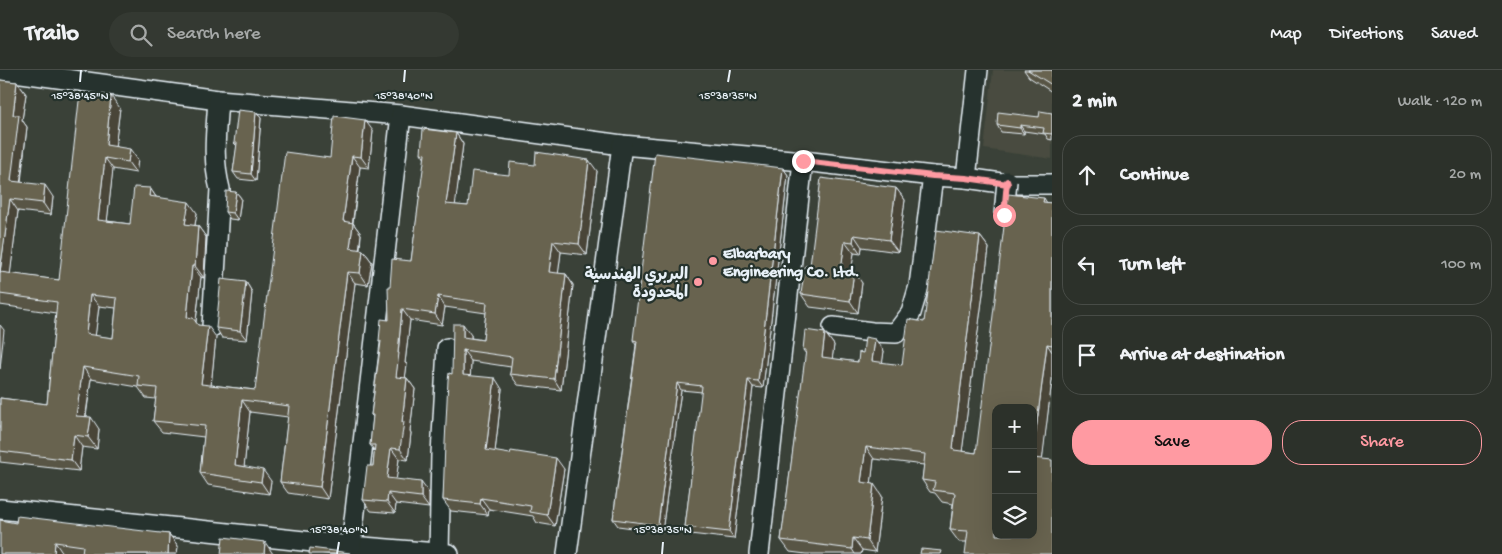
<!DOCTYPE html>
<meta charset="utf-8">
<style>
body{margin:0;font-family:"Gochi Hand","Playpen Sans Arabic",sans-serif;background:#343932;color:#f1f3f6}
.controls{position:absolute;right:15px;bottom:15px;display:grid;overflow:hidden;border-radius:10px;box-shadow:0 5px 20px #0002}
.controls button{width:45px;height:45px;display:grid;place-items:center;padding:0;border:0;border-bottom:1px solid #484c47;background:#2c312a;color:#f1f3f6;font:25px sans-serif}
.stop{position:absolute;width:15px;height:15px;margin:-11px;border:4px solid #ff9aa2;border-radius:50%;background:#fff}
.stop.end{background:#ff9aa2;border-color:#fff;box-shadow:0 1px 5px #0008}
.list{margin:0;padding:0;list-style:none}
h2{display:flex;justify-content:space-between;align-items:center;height:65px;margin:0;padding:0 20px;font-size:21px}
h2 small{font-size:16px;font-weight:400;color:#a6a9a8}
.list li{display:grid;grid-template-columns:32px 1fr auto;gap:15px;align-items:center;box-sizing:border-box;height:80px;margin:0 10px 10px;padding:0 10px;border:1px solid #484c47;border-radius:20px}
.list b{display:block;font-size:19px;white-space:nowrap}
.list em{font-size:16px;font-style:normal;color:#a6a9a8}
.actions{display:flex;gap:10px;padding:15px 20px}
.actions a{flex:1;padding:11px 0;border:1px solid #ff9aa2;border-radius:20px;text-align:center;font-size:18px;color:#ff9aa2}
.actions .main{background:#ff9aa2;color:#111}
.icon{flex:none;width:28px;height:28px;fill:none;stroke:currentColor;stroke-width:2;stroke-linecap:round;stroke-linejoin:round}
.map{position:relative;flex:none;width:1052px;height:484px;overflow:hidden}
header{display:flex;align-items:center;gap:30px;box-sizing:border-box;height:70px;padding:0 25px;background:#2c312a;border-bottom:1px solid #484c47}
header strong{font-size:24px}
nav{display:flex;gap:28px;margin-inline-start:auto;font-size:18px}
.search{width:350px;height:45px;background:#343932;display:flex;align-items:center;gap:12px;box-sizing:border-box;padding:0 18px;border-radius:28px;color:#a6a9a8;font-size:19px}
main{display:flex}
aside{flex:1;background:#2c312a}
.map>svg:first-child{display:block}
.built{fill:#484b3f}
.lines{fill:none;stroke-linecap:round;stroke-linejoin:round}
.minor-casing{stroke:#e8f1f8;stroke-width:22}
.minor{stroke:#26332d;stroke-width:19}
.minor-bridge-casing{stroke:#e8f1f8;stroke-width:22;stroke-linecap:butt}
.minor-bridge{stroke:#26332d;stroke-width:19}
.wall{fill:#595545;stroke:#e8f1f8;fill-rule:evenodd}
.shaded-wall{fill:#484538;stroke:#e8f1f8}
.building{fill:#676350;stroke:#e8f1f8;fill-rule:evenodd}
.route{stroke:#ff9aa2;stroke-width:6}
.ticks{fill:none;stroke:#e8f1f8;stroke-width:2}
.poi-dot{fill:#ff9aa2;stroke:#26332d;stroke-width:2}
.labels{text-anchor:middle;stroke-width:4.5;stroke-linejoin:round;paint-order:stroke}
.poi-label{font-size:16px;font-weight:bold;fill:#e8f1f8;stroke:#26332d;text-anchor:start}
.ticks-label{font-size:12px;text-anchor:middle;fill:#e8f1f8;stroke:#26332d;stroke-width:4.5;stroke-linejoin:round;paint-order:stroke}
</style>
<header>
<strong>Trailo</strong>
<div class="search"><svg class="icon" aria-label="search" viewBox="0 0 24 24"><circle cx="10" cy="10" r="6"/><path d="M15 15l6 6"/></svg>Search here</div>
<nav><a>Map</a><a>Directions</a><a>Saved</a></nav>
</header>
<main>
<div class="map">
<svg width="1052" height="484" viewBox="0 0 1052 484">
<rect width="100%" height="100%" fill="#3a4138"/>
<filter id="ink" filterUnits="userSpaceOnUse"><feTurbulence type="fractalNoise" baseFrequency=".02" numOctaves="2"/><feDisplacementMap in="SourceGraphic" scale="10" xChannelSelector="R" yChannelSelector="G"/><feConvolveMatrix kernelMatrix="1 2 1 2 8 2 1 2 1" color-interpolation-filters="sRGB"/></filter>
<g filter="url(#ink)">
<!-- built -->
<polygon class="built" points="993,0 1052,0 1052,89 984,79"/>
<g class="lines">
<defs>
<g id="minor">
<polyline points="0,0 218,30 401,45 622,75 803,91 933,106 966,108 1008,114 1052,114"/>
<polyline points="966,108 978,0"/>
<path d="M 212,257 L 220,119 C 212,89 216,61 218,30"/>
<polyline points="833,257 872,262 896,263 911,243 919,216 933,106"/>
<polyline points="0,439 351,476 449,484"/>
<polyline points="351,476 401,45"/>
<polyline points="439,483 441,384 447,278"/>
<polyline points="567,484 622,75"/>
<polyline points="759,484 803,91"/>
</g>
</defs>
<!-- minor casing -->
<use href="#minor" class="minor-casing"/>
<!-- minor -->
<use href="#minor" class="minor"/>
<defs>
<polyline id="minor-bridge" points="1004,145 1007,111"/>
</defs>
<!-- minor-bridge casing -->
<use href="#minor-bridge" class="minor-bridge-casing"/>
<!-- minor-bridge -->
<use href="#minor-bridge" class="minor-bridge"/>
</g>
<!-- wall -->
<g class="wall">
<polygon points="1024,0 1052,0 1052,22 1029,7"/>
<path d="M 0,10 L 17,12 L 26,24 L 22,50 L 27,57 L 21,112 L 53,127 L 51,145 L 18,141 L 10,204 L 59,210 L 120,38 L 115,76 L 138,90 L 136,103 L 113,99 L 107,151 L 130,154 L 150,118 L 156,127 L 197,143 L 195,155 L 198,156 L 206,167 L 204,208 L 201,207 L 196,252 L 198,255 L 216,267 L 211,315 L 255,320 L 330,88 L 373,61 L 369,98 L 360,97 L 353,153 L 361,164 L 360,180 L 363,180 L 372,192 L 368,215 L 355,213 L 328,429 L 288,423 L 280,412 L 288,347 L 250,342 L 244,397 L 271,411 L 269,424 L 208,415 L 200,403 L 204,367 L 162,362 L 153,351 L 156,329 L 146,328 L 138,317 L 91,309 L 86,347 L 99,359 L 97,379 L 82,377 L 79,401 L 0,392 L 0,328 L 47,334 L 56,243 L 0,235 ZM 99,236 L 116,238 L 113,268 L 95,266 Z"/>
<polygon points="256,42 261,48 256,111 238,109 233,102 237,76 234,73"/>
<polygon points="1052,43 1052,70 1048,69 1045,64 1024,61 1024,64 1001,62 997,55 1039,47"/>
<polygon points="456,63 463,74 455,135 468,136 509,105 597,101 587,185 561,182 558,204 566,204 573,215 561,320 518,315 510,304 511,297 471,291 470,306 502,319 495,382 564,399 555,456 537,453 533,446 489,439 488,445 451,441 443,430 452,304 471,265 471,268 483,270 486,243 445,237 442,255 410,250 405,293 407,294 405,308 407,308 415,319 410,361 411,363 408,390 399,389 396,409 429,423 429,438 396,434 395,443 371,441 363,430 373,396 375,381 370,375 373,347 371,345 380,273 379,271 389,250 411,191 425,89 421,83"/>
<polygon points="783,98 788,105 763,318 753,317 734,469 690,464 685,457 702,322 681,320 662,462 618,456 613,449 636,275 633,270"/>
<polygon points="896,118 905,130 898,182 862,177 861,184 854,183 851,201 862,213 858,243 810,237 801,224 810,196"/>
<polygon points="236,122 241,128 238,150 230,149 225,142"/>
<polygon points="1044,128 1047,133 1052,133 1052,310 1042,389 967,472 959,472 950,460 953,434 942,432 935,423 930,422 922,410 924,395 874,389 871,414 882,426 875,482 862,480 861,484 806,484 790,482 781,470 806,284 803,280 825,263 834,275 832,289 858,292 863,283 875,269 884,281 882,293 902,295 924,252 980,166 989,178 962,381 976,383"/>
<polygon points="246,212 252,222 247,270 222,268 216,258"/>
<polygon points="16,453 169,464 178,476 177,484 0,484"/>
</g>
<!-- shaded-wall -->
<g class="shaded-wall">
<polygon points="17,12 26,24 22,50 27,57 19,123 11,111 13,45"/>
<polygon points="111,26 120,38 114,86 106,75"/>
<polygon points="256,42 261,48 256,111 251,104"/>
<polygon points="365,50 373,61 369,98 361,87"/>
<polygon points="1020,55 1024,61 1024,64 1020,58"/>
<polygon points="456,63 463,74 454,145 446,134"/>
<polygon points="130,79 138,90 136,103 128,92"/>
<polygon points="352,86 360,97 351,163 343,151"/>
<polygon points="105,88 113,99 106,162 98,150"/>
<polygon points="589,90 597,101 587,185 579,174"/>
<polygon points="783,98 788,105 763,318 758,311"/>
<polygon points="45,115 53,127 51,145 43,133"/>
<polygon points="150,118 158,130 149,126"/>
<polygon points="896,118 905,130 898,182 889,170"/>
<polygon points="236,122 241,128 238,150 233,143"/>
<polygon points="10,129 18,141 9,214 0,202"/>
<polygon points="189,132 197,143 193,166 185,154"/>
<polygon points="353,153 361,164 358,190 350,178"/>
<polygon points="198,156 206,167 204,208 195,196"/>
<polygon points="854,165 862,177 861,184 853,172"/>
<polygon points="980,166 989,178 961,390 954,380 953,378"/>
<polygon points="553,171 561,182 557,214 549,202"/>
<polygon points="845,171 854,183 850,211 841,199"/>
<polygon points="363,180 372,192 368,215 360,203"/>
<polygon points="192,196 201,207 195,259 187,247"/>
<polygon points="854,201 862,213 858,243 850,231"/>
<polygon points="347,202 355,213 328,429 320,417"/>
<polygon points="566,204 573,215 561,320 554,309"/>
<polygon points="246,212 252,222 247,270 240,261"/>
<polygon points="90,225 99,236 94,276 86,264"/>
<polygon points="438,226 445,237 442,255 435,244"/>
<polygon points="402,239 410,250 405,293 407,294 404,318 396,307"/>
<polygon points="463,254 471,265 471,278 463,267"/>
<polygon points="0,255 4,260 0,299"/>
<polygon points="208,256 216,267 210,326 201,314"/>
<polygon points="825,263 834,275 831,299 822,287"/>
<polygon points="875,269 884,281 881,303 872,291"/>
<polygon points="1047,274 1052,282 1052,310 1041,400 1033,389 1033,384"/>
<polygon points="463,280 471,291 470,316 463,305"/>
<polygon points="83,297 91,309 84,357 76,346"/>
<polygon points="407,308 415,319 410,361 411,363 408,390 400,379 402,352"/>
<polygon points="495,308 502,319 494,391 486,380"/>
<polygon points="748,310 753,317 734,469 729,462"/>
<polygon points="677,313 681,320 662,462 658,455"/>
<polygon points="242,330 250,342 243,407 235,395"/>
<polygon points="91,347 99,359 97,379 88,367"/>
<polygon points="74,365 82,377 79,401 71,390"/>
<polygon points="866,377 874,389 870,424 861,412"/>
<polygon points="391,378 399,389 395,419 387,408"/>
<polygon points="556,388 564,399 555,456 547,445"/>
<polygon points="263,400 271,411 269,424 261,412"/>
<polygon points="421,412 429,423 429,438 421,427"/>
<polygon points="874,414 882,426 875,482 867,470"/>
<polygon points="388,423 396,434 395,443 387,432"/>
<polygon points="481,428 489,439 488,445 480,434"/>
<polygon points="169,464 178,476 177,484 168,484"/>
<polygon points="853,468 862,480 861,484 855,484 852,479"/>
<polygon points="55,472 63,484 54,484"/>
<polygon points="265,472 273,484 264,484"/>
</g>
<!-- building -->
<g class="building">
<polygon points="1028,0 1052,0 1052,15"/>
<path d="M 0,10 L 17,12 L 13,45 L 19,45 L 11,111 L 45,115 L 43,133 L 10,129 L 0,202 L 59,210 L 80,22 L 111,26 L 106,75 L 130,79 L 128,92 L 105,88 L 98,150 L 130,154 L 134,117 L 150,118 L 149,126 L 189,132 L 185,154 L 198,156 L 195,196 L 192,196 L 187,247 L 193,248 L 198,255 L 208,256 L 201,314 L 255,320 L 285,82 L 330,88 L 334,46 L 365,50 L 361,87 L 352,86 L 343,151 L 353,153 L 350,178 L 363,180 L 360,203 L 347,202 L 320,417 L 280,412 L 289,336 L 242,330 L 235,395 L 263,400 L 261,412 L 200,403 L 205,356 L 153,351 L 157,318 L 138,316 L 139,306 L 83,297 L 76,346 L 91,347 L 88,367 L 74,365 L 71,390 L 0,381 L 0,328 L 47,334 L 57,232 L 0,224 ZM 90,225 L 117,228 L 113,268 L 86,264 Z"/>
<polygon points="238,40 256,42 251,104 233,102 237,73 234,73"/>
<polygon points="1040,41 1052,43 1052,64 1043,63 1044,58 1020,55 1020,58 997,55 998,42 1039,47"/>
<polygon points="423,59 456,63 446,134 468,136 472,101 509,105 510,92 535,95 536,82 589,90 579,174 553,171 549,202 566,204 554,309 510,304 512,287 463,280 463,305 495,308 486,380 510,384 511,381 556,388 547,445 530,442 531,436 481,428 480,434 443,430 445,373 448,310 449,303 452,304 453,254 463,254 463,267 483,270 487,233 438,226 435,244 402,239 398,283 399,283 396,307 407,308 402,352 404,352 400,379 391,378 387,408 421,412 421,427 388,423 387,432 363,430 367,396 373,396 375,375 370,375 373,345 371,345 381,271 379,271 381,249 389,250 388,217 390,217 392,189 411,191 425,84 421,83"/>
<polygon points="655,83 783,98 758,311 748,310 729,462 685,457 702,316 677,313 658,455 613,449 637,271 633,270"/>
<polygon points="821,108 896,118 889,170 854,165 853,172 845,171 841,199 854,201 850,231 801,224 805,196 810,196"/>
<polygon points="226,121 236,122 233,143 225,142"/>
<polygon points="1008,124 1044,128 1043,132 1052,133 1052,275 1047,274 1033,384 1033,338 996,338 996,465 1033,465 1033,388 1052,390 1052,484 965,484 968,461 950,460 955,423 933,420 935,412 922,410 925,384 866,377 861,412 874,414 867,470 853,468 852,479 781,470 806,280 803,280 805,260 825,263 822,287 858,292 859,282 863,283 865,267 875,269 872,291 902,295 908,249 924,252 936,160 980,166 953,378 954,380 976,383"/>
<polygon points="221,209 246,212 240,261 216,258"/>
<polygon points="17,446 169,464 168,484 90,484 82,483 83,476 55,472 54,484 0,484 0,450 16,453"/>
<polygon points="223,467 265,472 264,484 221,484"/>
<polygon points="310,478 350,483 349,484 309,484"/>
<polygon points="921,479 942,481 941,484 920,484"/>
</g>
</g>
<g class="lines" filter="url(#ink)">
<!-- route -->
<polyline class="route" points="803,91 933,106 966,108 1008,114 1007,111 1004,145"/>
</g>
<!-- ticks -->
<path class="ticks" d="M 80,12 L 81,0M 404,12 L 405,0M 728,12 L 730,0M 337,484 L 339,472M 662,484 L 663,472"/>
<!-- markers -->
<g class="poi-dot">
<circle cx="713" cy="191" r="5"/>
<circle cx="698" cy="212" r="5"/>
</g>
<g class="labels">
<!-- poi labels -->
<g class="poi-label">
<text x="723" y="188">Elbarbary<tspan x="723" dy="18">Engineering Co. Ltd.</tspan></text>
<text x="688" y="209" text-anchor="end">البربري الهندسية<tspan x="688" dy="18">المحدودة</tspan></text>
</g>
</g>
<g class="ticks-label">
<text x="80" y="29">15°38'45"N</text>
<text x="404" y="29">15°38'40"N</text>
<text x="728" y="29">15°38'35"N</text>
<text x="339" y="463">15°38'40"N</text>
<text x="663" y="463">15°38'35"N</text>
</g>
</svg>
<div class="controls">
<button>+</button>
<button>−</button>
<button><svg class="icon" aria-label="layers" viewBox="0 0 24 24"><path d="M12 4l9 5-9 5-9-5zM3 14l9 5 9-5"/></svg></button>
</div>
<div class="stop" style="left:1004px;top:145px"></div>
<div class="stop end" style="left:803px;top:91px"></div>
</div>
<aside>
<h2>2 min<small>Walk · 120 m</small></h2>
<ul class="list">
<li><svg class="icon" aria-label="ahead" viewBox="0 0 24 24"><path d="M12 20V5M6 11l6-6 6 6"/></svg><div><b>Continue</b></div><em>20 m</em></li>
<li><svg class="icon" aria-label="left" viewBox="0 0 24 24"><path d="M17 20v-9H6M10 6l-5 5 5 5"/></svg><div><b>Turn left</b></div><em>100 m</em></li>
<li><svg class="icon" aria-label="arrive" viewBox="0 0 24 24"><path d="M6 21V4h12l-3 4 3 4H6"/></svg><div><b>Arrive at destination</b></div></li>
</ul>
<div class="actions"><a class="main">Save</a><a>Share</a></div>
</aside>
</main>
